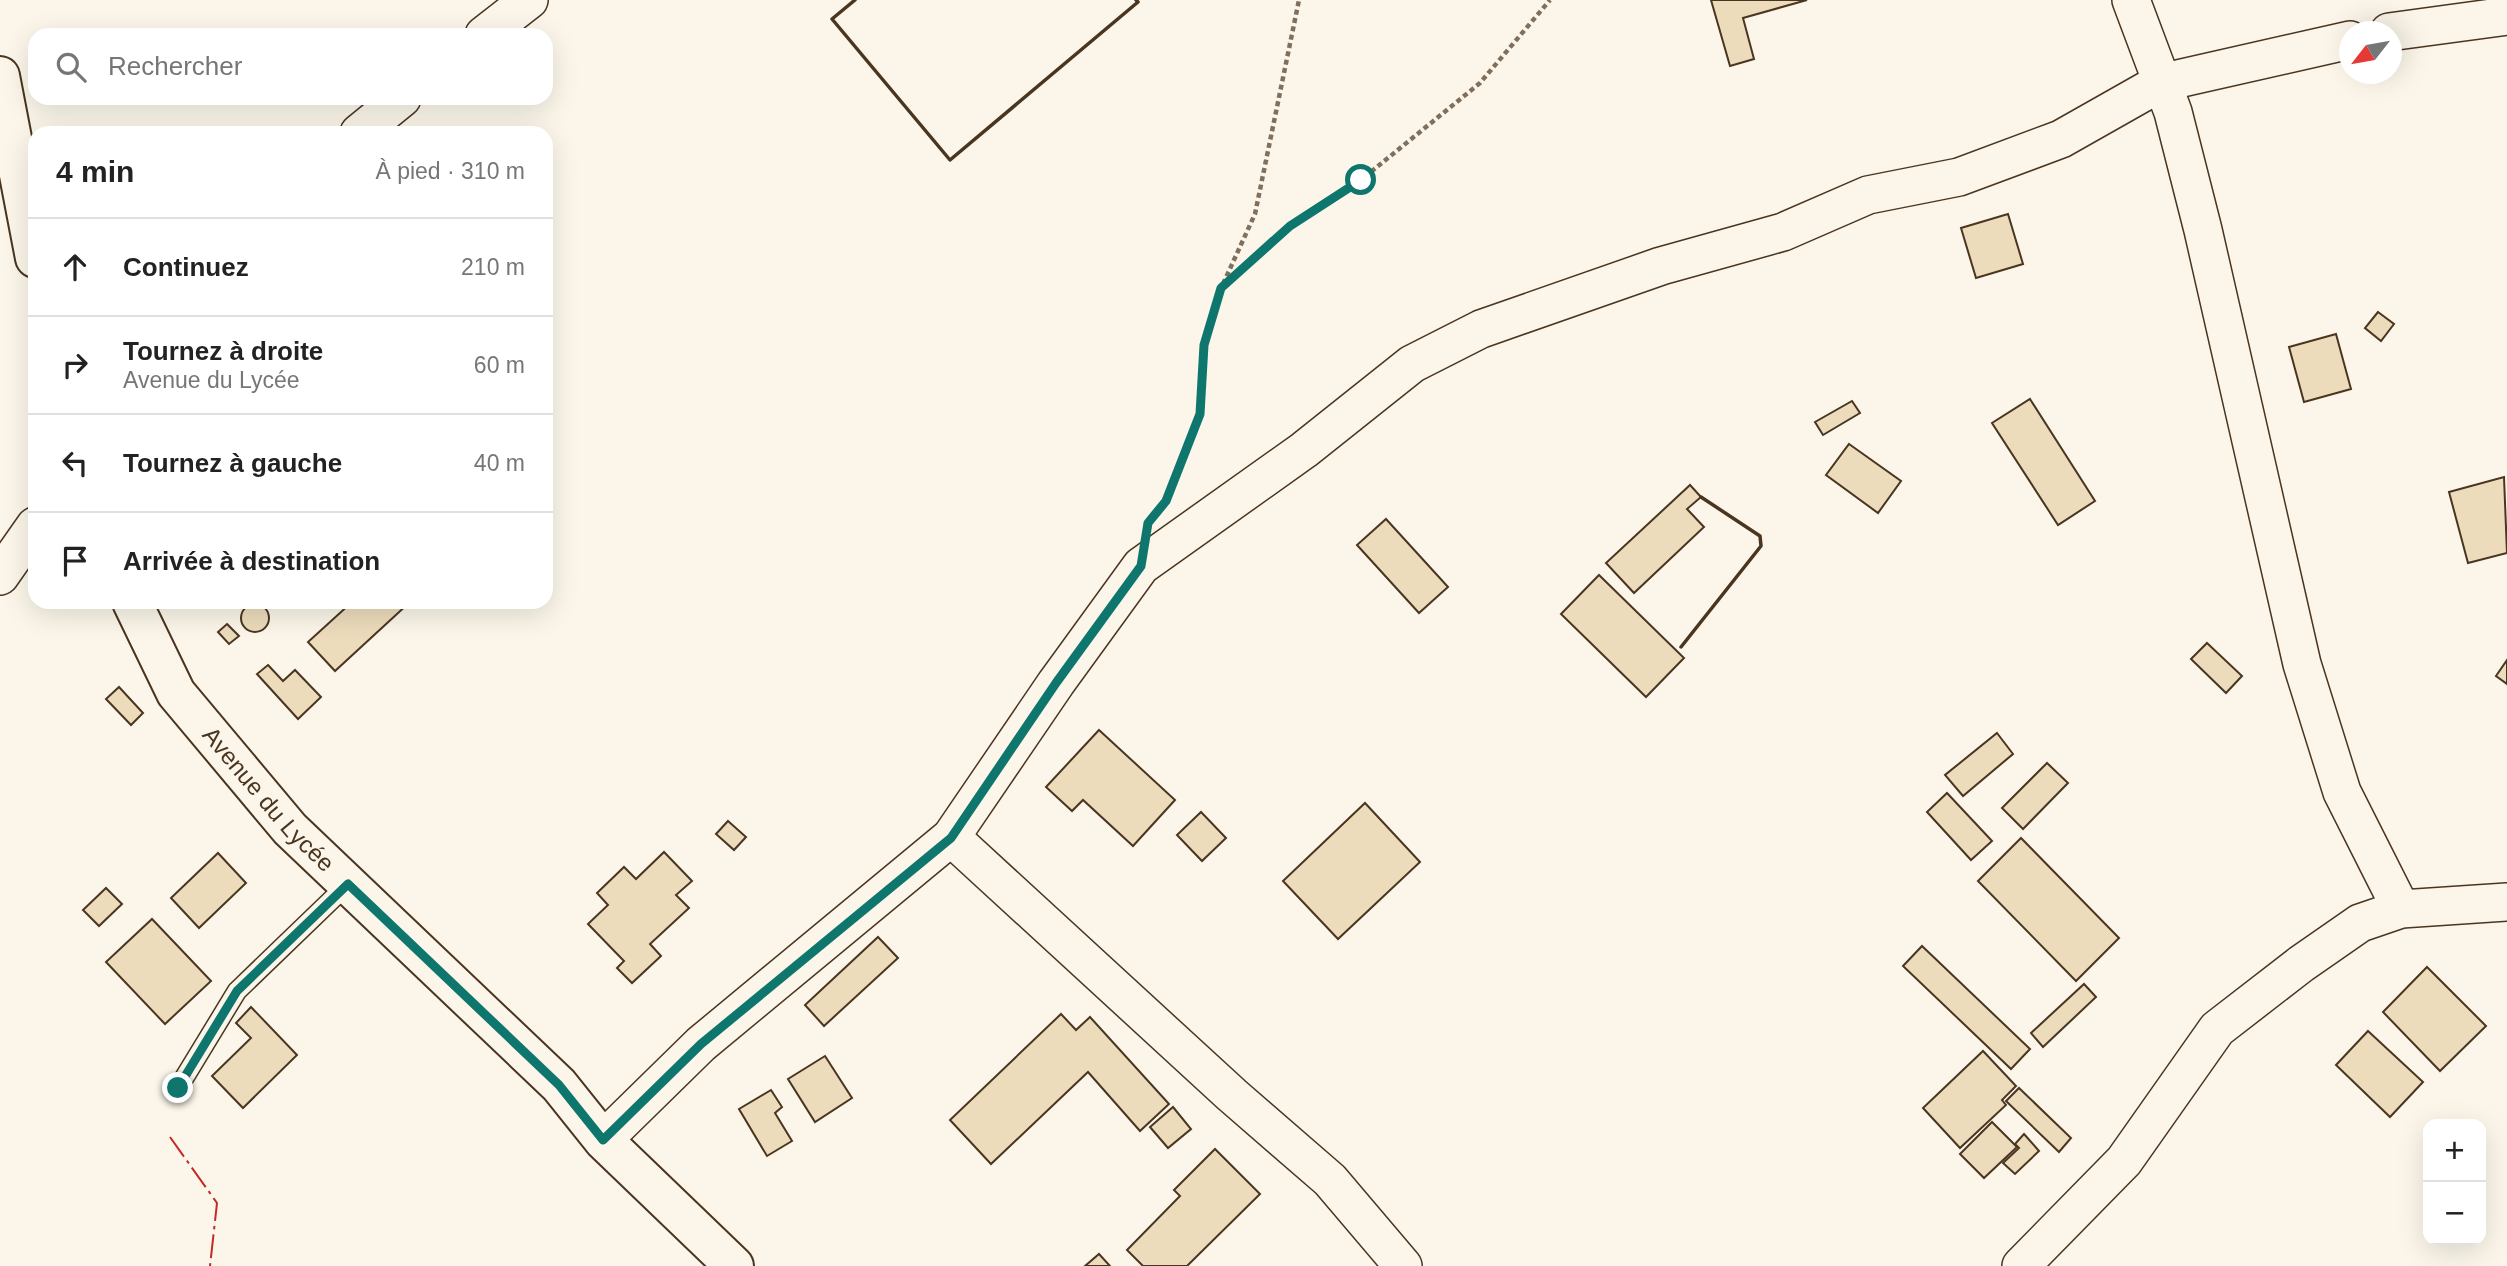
<!DOCTYPE html>
<html lang="fr">
<meta charset="utf-8">
<style>
body{margin:0;font-family:Helvetica,sans-serif;background:#f2f2f2;color:#222}
.controls{position:absolute;right:21px;bottom:21px;display:grid;overflow:hidden;border-radius:14px;box-shadow:0 7px 28px #0002}
.controls button{width:63px;height:63px;display:grid;place-items:center;padding:0;border:0;border-bottom:2px solid #e0e0e0;background:#fff;color:#222;font:35px sans-serif}
.compass{position:absolute;left:2339px;top:21px;width:63px;height:63px;border-radius:50%;background:#fff;box-shadow:0 7px 28px #0002;rotate:239deg}
.stop{position:absolute;width:21px;height:21px;margin:-16px;border:5px solid #0f766e;border-radius:50%;background:#fff}
.stop.end{background:#0f766e;border-color:#fff;box-shadow:0 2px 7px #0008}
.list{margin:0;padding:0;list-style:none}
h2{display:flex;justify-content:space-between;align-items:center;height:91px;margin:0;padding:0 28px;font-size:30px}
h2 small{font-size:23px;font-weight:400;color:#767676}
.list li{display:grid;grid-template-columns:46px 1fr auto;gap:21px;align-items:center;box-sizing:border-box;height:98px;padding:0 28px;border-top:2px solid #e0e0e0}
.list b{display:block;font-size:26px;white-space:nowrap}
.list p{margin:0;font-size:23px;white-space:nowrap;color:#767676}
.list em{font-size:23px;font-style:normal;color:#767676}
.icon{flex:none;width:38px;height:38px;fill:none;stroke:currentColor;stroke-width:2;stroke-linecap:round;stroke-linejoin:round}
.map{position:relative;flex:none;width:2507px;height:1266px;overflow:hidden}
.search{position:absolute;background:#fff;box-shadow:0 7px 28px #0002;left:28px;top:28px;width:525px;height:77px;display:flex;align-items:center;gap:18px;box-sizing:border-box;padding:0 24px;border-radius:21px;color:#767676;font-size:26px}
.panel{position:absolute;background:#fff;box-shadow:0 7px 28px #0002;left:28px;top:126px;width:525px;height:483px;border-radius:21px}
.map>svg:first-child{display:block}
.building{fill:#ecdcbc;stroke:#4a3520;stroke-width:2}
.lines{fill:none;stroke-linecap:round;stroke-linejoin:round}
.lane-casing{stroke:#4a3520;stroke-width:21}
.street-casing{stroke:#4a3520;stroke-width:40}
.secondary-casing{stroke:#4a3520;stroke-width:42}
.path{stroke:#7f6f5c;stroke-width:4.5;stroke-dasharray:5 3.5;stroke-linecap:butt}
.lane{stroke:#fbf6e9;stroke-width:18}
.street{stroke:#fbf6e9;stroke-width:37}
.secondary{stroke:#fbf6e9;stroke-width:38}
.wall{stroke:#4a3520;stroke-width:3.5}
.power{stroke:#c62828;stroke-width:2;stroke-dasharray:24 5 3.5 5;stroke-linecap:butt}
.route{stroke:#0f766e;stroke-width:9}
.labels{text-anchor:middle;stroke-width:5;stroke-linejoin:round;paint-order:stroke}
.street-label{font-size:24px;fill:#4a3520;stroke:#fbf6e9}
</style>
<div class="map">
<svg width="2507" height="1266" viewBox="0 0 2507 1266">
<rect width="100%" height="100%" fill="#fbf6e9"/>
<!-- building -->
<g class="building">
<polygon points="1711,0 1807,0 1743,18 1754,59 1730,66"/>
<polygon points="2008,214 2023,264 1976,278 1961,228"/>
<polygon points="2378,312 2394,324 2381,341 2365,328"/>
<polygon points="2336,334 2351,389 2304,402 2289,347"/>
<polygon points="2030,399 2095,501 2058,525 1992,423"/>
<polygon points="1852,401 1860,413 1823,435 1815,422"/>
<polygon points="1849,444 1901,481 1878,513 1826,475"/>
<polygon points="2504,477 2507,553 2468,563 2449,492"/>
<polygon points="1690,485 1701,497 1687,509 1704,527 1634,593 1606,563"/>
<polygon points="1386,519 1448,587 1419,613 1357,545"/>
<polygon points="1599,575 1684,658 1646,697 1561,614"/>
<polygon points="352,602 410,602 335,671 308,642"/>
<circle cx="255" cy="618" r="14"/>
<polygon points="227,624 239,636 229,644 218,632"/>
<polygon points="2207,643 2242,676 2226,693 2191,659"/>
<polygon points="2507,660 2507,684 2496,676"/>
<polygon points="268,665 283,681 295,670 321,697 298,719 257,674"/>
<polygon points="119,687 143,713 131,725 106,699"/>
<polygon points="1099,730 1175,800 1133,846 1083,800 1072,811 1046,787"/>
<polygon points="1997,733 2013,754 1963,796 1945,775"/>
<polygon points="2047,763 2068,783 2023,829 2002,808"/>
<polygon points="1947,793 1992,841 1971,860 1927,812"/>
<polygon points="1365,803 1420,862 1338,939 1283,881"/>
<polygon points="1201,812 1226,838 1202,861 1177,835"/>
<polygon points="728,821 746,837 734,850 716,834"/>
<polygon points="2021,838 2119,938 2076,981 1978,881"/>
<polygon points="664,852 692,881 676,895 689,908 650,944 661,956 632,983 617,968 624,961 588,924 608,905 597,893 624,867 636,879"/>
<polygon points="218,853 246,883 199,928 171,898"/>
<polygon points="106,888 122,904 99,926 83,910"/>
<polygon points="152,919 211,981 165,1024 106,962"/>
<polygon points="878,937 898,958 824,1026 805,1005"/>
<polygon points="1922,946 2030,1049 2011,1069 1903,966"/>
<polygon points="2427,967 2486,1026 2440,1071 2383,1012"/>
<polygon points="2084,984 2096,997 2043,1047 2031,1033"/>
<polygon points="251,1007 297,1055 243,1108 212,1076 251,1038 236,1023"/>
<polygon points="1061,1014 1076,1030 1090,1017 1169,1104 1140,1131 1088,1072 991,1164 950,1120"/>
<polygon points="2368,1031 2423,1082 2390,1117 2336,1065"/>
<polygon points="1983,1051 2016,1086 2002,1100 2006,1105 1960,1148 1923,1108"/>
<polygon points="825,1056 852,1098 815,1122 788,1079"/>
<polygon points="2019,1088 2071,1138 2059,1152 2006,1101"/>
<polygon points="771,1090 782,1107 775,1113 792,1141 767,1156 739,1109"/>
<polygon points="1173,1107 1191,1129 1168,1148 1150,1127"/>
<polygon points="1992,1122 2017,1147 1984,1178 1960,1154"/>
<polygon points="2024,1134 2039,1151 2015,1174 2003,1163 2019,1148 2015,1144"/>
<polygon points="1215,1149 1260,1194 1187,1266 1143,1266 1127,1250 1180,1196 1174,1190"/>
<polygon points="1099,1254 1110,1266 1085,1266"/>
</g>
<g class="lines">
<defs>
<polyline id="lane" points="178,1088 237,991 348,884"/>
<g id="street">
<polyline points="2131,0 2173,112 2203,230 2302,664 2342,792 2401,909"/>
<polyline points="2389,32 2507,16"/>
<polyline points="484,35 529,0"/>
<polyline points="359,133 402,98"/>
<polyline points="0,576 35,526"/>
<polyline points="951,837 1232,1095 1330,1180 1403,1266"/>
<polyline points="603,1140 701,1044 951,837 1056,683 1141,566 1304,450 1412,364 1481,329 1661,266 1783,232 1868,195 1959,177 2061,139 2160,83 2350,40"/>
<polyline points="2021,1266 2124,1161 2217,1029 2301,964 2360,923 2401,909 2507,902"/>
</g>
<g id="secondary">
<polyline points="0,76 35,258"/>
<path id="s1" d="M 132,602 L 176,693 L 290,829 L 559,1085 L 603,1140 L 734,1266"/>
</g>
</defs>
<!-- lane casing -->
<use href="#lane" class="lane-casing"/>
<!-- street casing -->
<use href="#street" class="street-casing"/>
<!-- secondary casing -->
<use href="#secondary" class="secondary-casing"/>
<!-- path -->
<g class="path">
<polyline points="1223,284 1255,214 1299,0"/>
<polyline points="1168,497 1200,414 1204,345 1221,288 1290,226 1361,180 1480,83 1550,0"/>
</g>
<!-- lane -->
<use href="#lane" class="lane"/>
<!-- street -->
<use href="#street" class="street"/>
<!-- secondary -->
<use href="#secondary" class="secondary"/>
<!-- wall -->
<g class="wall">
<polyline points="855,0 832,19 950,160 1138,2 1136,0"/>
<polyline points="1681,647 1761,546 1760,536 1701,497"/>
</g>
<!-- power -->
<polyline class="power" points="170,1137 217,1203 210,1266"/>
</g>
<g class="lines">
<!-- route -->
<polyline class="route" points="178,1088 237,991 348,884 559,1085 603,1140 701,1044 951,838 1056,683 1141,566 1148,523 1166,501 1200,414 1204,345 1221,288 1290,226 1361,180"/>
</g>
<g class="labels">
<!-- street labels -->
<g class="street-label">
<text dy="8" stroke="none"><textPath href="#s1" startOffset="242">Avenue du Lycée</textPath></text>
</g>
</g>
</svg>
<div class="controls">
<button>+</button>
<button>−</button>
</div>
<svg class="compass" viewBox="-18 -18 36 36"><path d="M0-13l5 13h-10z" fill="#e53935"/><path d="M0 13l5-13h-10z" fill="#767676"/></svg>
<div class="stop" style="left:1361px;top:180px"></div>
<div class="stop end" style="left:178px;top:1088px"></div>
<div class="search"><svg class="icon" aria-label="search" viewBox="0 0 24 24"><circle cx="10" cy="10" r="6"/><path d="M15 15l6 6"/></svg>Rechercher</div>
<section class="panel">
<h2>4 min<small>À pied · 310 m</small></h2>
<ul class="list">
<li><svg class="icon" aria-label="ahead" viewBox="0 0 24 24"><path d="M12 20V5M6 11l6-6 6 6"/></svg><div><b>Continuez</b></div><em>210 m</em></li>
<li><svg class="icon" aria-label="right" viewBox="0 0 24 24"><path d="M7 20v-9h11M14 6l5 5-5 5"/></svg><div><b>Tournez à droite</b><p>Avenue du Lycée</p></div><em>60 m</em></li>
<li><svg class="icon" aria-label="left" viewBox="0 0 24 24"><path d="M17 20v-9H6M10 6l-5 5 5 5"/></svg><div><b>Tournez à gauche</b></div><em>40 m</em></li>
<li><svg class="icon" aria-label="arrive" viewBox="0 0 24 24"><path d="M6 21V4h12l-3 4 3 4H6"/></svg><div><b>Arrivée à destination</b></div></li>
</ul>
</section>
</div>
